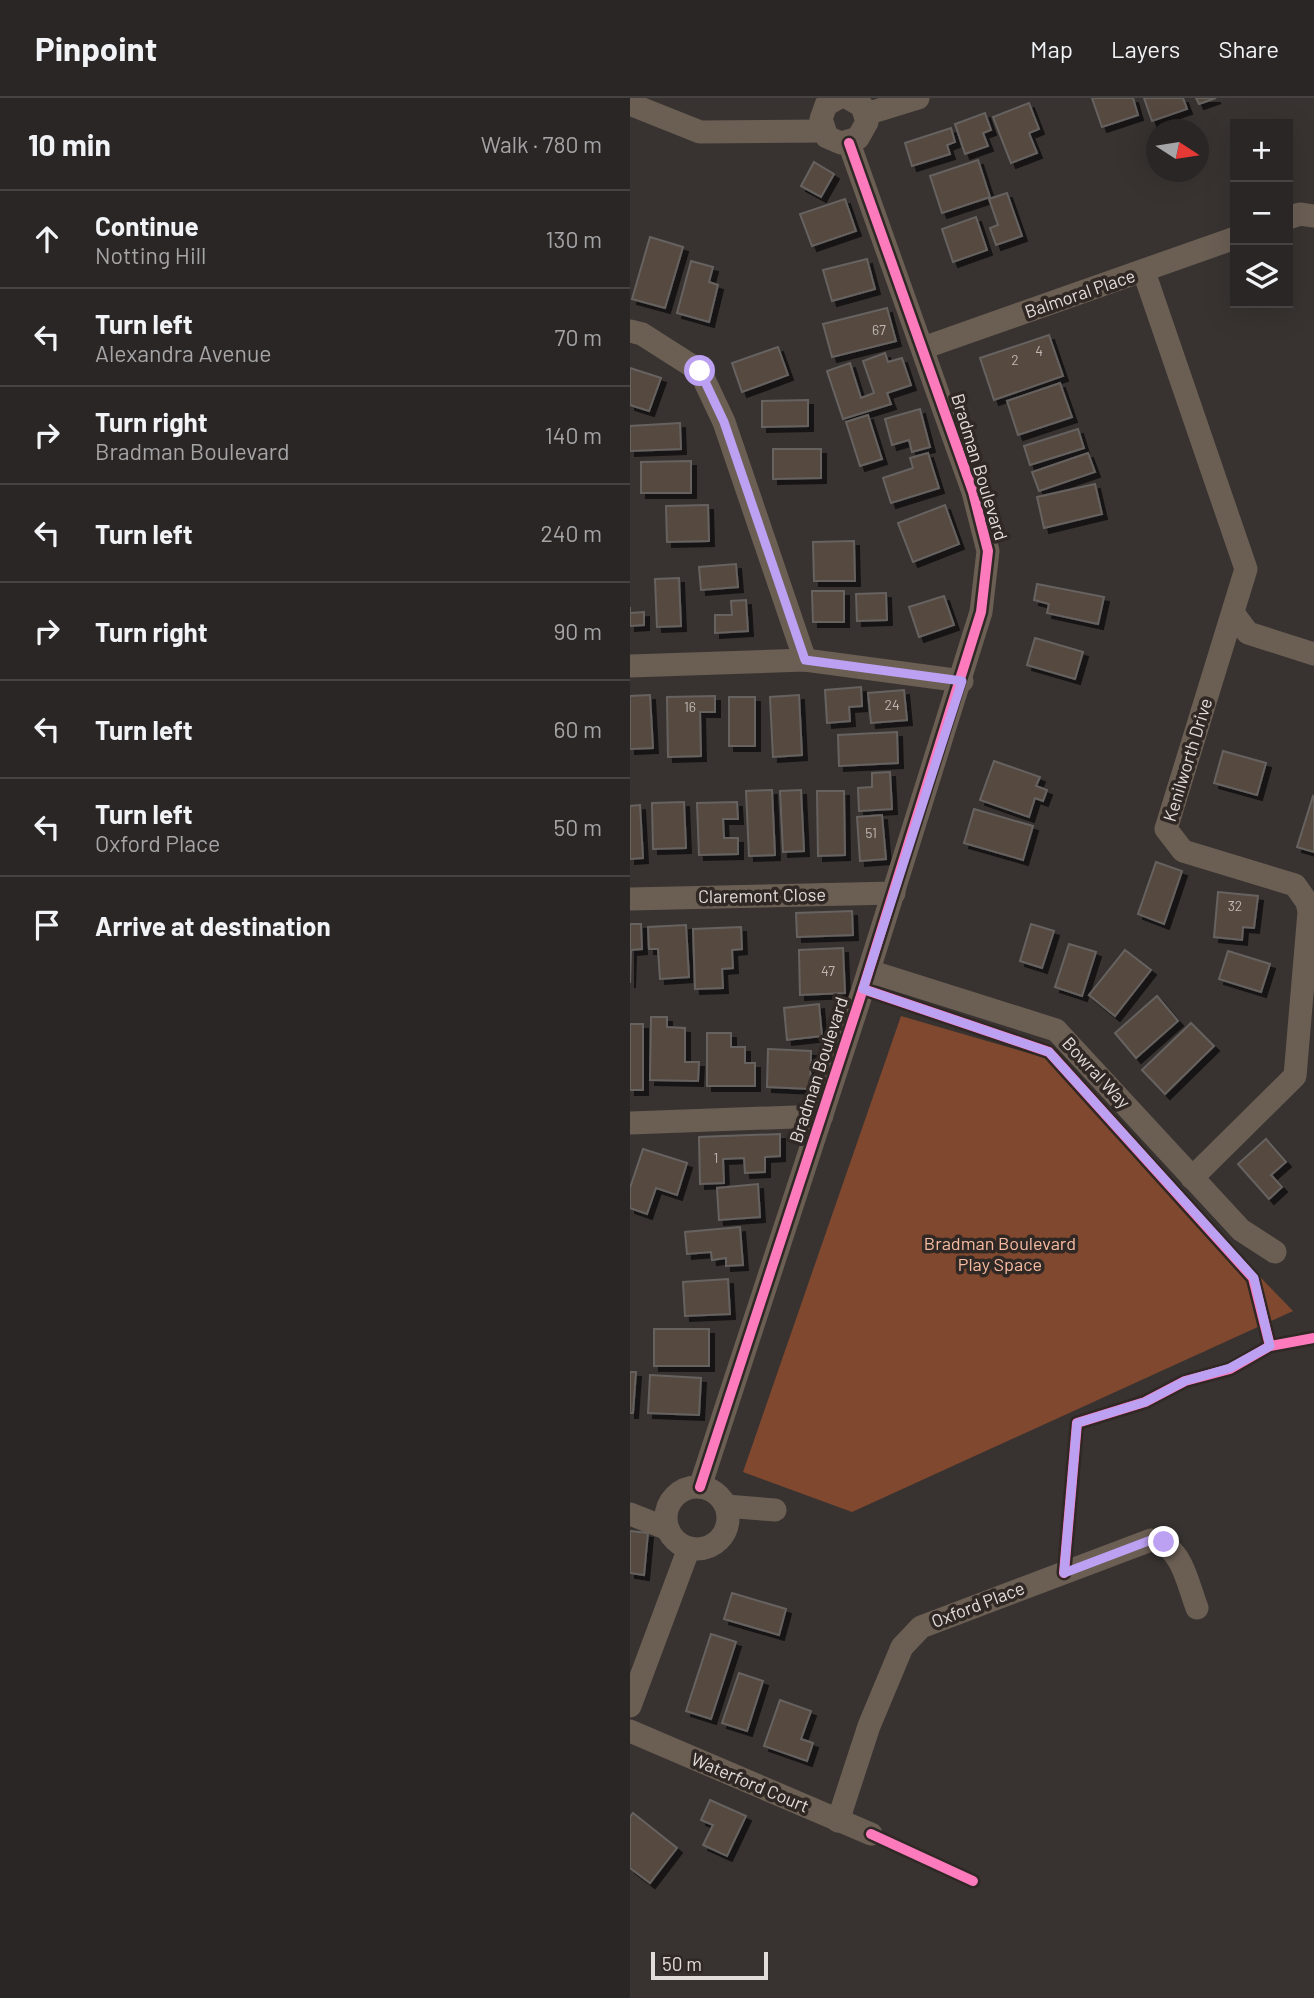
<!DOCTYPE html>
<meta charset="utf-8">
<style>
body{margin:0;font-family:Barlow,sans-serif;background:#322e2d;color:#f1f3f6}
.controls{position:absolute;right:21px;top:21px;display:grid;overflow:hidden;border-radius:0px;box-shadow:0 7px 28px #0002}
.controls button{width:63px;height:63px;display:grid;place-items:center;padding:0;border:0;border-bottom:2px solid #464342;background:#2a2625;color:#f1f3f6;font:35px sans-serif}
.compass{position:absolute;left:516px;top:21px;width:63px;height:63px;border-radius:50%;background:#2a2625;box-shadow:0 7px 28px #0002;rotate:102deg}
.scale{position:absolute;left:21px;bottom:18px;width:117px;box-sizing:border-box;padding-left:7px;border:4px solid #e2dcda;border-top:0;font-size:19px;line-height:24px;white-space:nowrap;color:#e2dcda;-webkit-text-stroke:5px #302824;paint-order:stroke}
.stop{position:absolute;width:21px;height:21px;margin:-16px;border:5px solid #bca0f2;border-radius:50%;background:#fff}
.stop.end{background:#bca0f2;border-color:#fff;box-shadow:0 2px 7px #0008}
.list{margin:0;padding:0;list-style:none}
h2{display:flex;justify-content:space-between;align-items:center;height:91px;margin:0;padding:0 28px;font-size:30px}
h2 small{font-size:23px;font-weight:400;color:#a5a5a7}
.list li{display:grid;grid-template-columns:46px 1fr auto;gap:21px;align-items:center;box-sizing:border-box;height:98px;padding:0 28px;border-top:2px solid #464342}
.list b{display:block;font-size:26px;white-space:nowrap}
.list p{margin:0;font-size:23px;white-space:nowrap;color:#a5a5a7}
.list em{font-size:23px;font-style:normal;color:#a5a5a7}
.icon{flex:none;width:38px;height:38px;fill:none;stroke:currentColor;stroke-width:2;stroke-linecap:round;stroke-linejoin:round}
.map{position:relative;flex:none;width:684px;height:1900px;overflow:hidden}
header{display:flex;align-items:center;gap:42px;box-sizing:border-box;height:98px;padding:0 35px;background:#2a2625;border-bottom:2px solid #464342}
header strong{font-size:33px}
nav{display:flex;gap:38px;margin-inline-start:auto;font-size:24px}
main{display:flex}
aside{flex:1;background:#2a2625}
.map>svg:first-child{display:block}
.green{fill:#80482e}
.building{fill:#564841;stroke:#666260;stroke-width:2;filter:url(#shadow)}
.lines{fill:none;stroke-linecap:round;stroke-linejoin:round}
.minor{stroke:#6b5f54;stroke-width:23}
.cycleway-casing{stroke:#302824;stroke-width:15}
.cycleway{stroke:#fd7abc;stroke-width:10}
.route{stroke:#bca0f2;stroke-width:9}
.labels{text-anchor:middle;stroke-width:7;stroke-linejoin:round;paint-order:stroke}
.number-label{font-size:14px;fill:#bfb7b4}
.street-label{font-size:18px;fill:#e2dcda;stroke:#302824}
.park-label{font-size:18px;fill:#f7bba1;stroke:#302824}
</style>
<header>
<strong>Pinpoint</strong>
<nav><a>Map</a><a>Layers</a><a>Share</a></nav>
</header>
<main>
<aside>
<h2>10 min<small>Walk · 780 m</small></h2>
<ul class="list">
<li><svg class="icon" aria-label="ahead" viewBox="0 0 24 24"><path d="M12 20V5M6 11l6-6 6 6"/></svg><div><b>Continue</b><p>Notting Hill</p></div><em>130 m</em></li>
<li><svg class="icon" aria-label="left" viewBox="0 0 24 24"><path d="M17 20v-9H6M10 6l-5 5 5 5"/></svg><div><b>Turn left</b><p>Alexandra Avenue</p></div><em>70 m</em></li>
<li><svg class="icon" aria-label="right" viewBox="0 0 24 24"><path d="M7 20v-9h11M14 6l5 5-5 5"/></svg><div><b>Turn right</b><p>Bradman Boulevard</p></div><em>140 m</em></li>
<li><svg class="icon" aria-label="left" viewBox="0 0 24 24"><path d="M17 20v-9H6M10 6l-5 5 5 5"/></svg><div><b>Turn left</b></div><em>240 m</em></li>
<li><svg class="icon" aria-label="right" viewBox="0 0 24 24"><path d="M7 20v-9h11M14 6l5 5-5 5"/></svg><div><b>Turn right</b></div><em>90 m</em></li>
<li><svg class="icon" aria-label="left" viewBox="0 0 24 24"><path d="M17 20v-9H6M10 6l-5 5 5 5"/></svg><div><b>Turn left</b></div><em>60 m</em></li>
<li><svg class="icon" aria-label="left" viewBox="0 0 24 24"><path d="M17 20v-9H6M10 6l-5 5 5 5"/></svg><div><b>Turn left</b><p>Oxford Place</p></div><em>50 m</em></li>
<li><svg class="icon" aria-label="arrive" viewBox="0 0 24 24"><path d="M6 21V4h12l-3 4 3 4H6"/></svg><div><b>Arrive at destination</b></div></li>
</ul>
</aside>
<div class="map">
<svg width="684" height="1900" viewBox="0 0 684 1900">
<defs>
<filter id="shadow"><feDropShadow dx="5" dy="5" stdDeviation="0" flood-color="#0009"/></filter>
</defs>
<rect width="100%" height="100%" fill="#383331"/>
<!-- green -->
<polygon class="green" points="271,918 419,961 663,1213 222,1414 113,1374"/>
<!-- building -->
<g class="building">
<polygon points="462,0 503,0 508,17 472,29"/>
<polygon points="514,0 553,0 557,11 522,23"/>
<polygon points="566,0 586,0 569,6"/>
<polygon points="399,5 409,31 399,35 407,55 381,65 363,19"/>
<polygon points="355,15 361,32 353,35 358,48 335,56 325,26"/>
<polygon points="321,30 325,44 317,47 320,56 282,68 275,45"/>
<polygon points="348,62 360,99 312,115 300,78"/>
<polygon points="184,64 204,76 191,99 171,88"/>
<polygon points="377,95 392,138 366,147 360,130 368,127 359,101"/>
<polygon points="215,101 226,133 182,148 170,116"/>
<polygon points="346,119 357,152 323,164 312,131"/>
<polygon points="20,139 53,149 35,210 2,201"/>
<polygon points="237,161 245,191 202,203 193,172"/>
<polygon points="61,163 83,169 79,184 88,187 79,224 47,215"/>
<polygon points="257,210 266,243 202,259 193,226"/>
<polygon points="419,237 433,278 364,302 350,260"/>
<polygon points="148,249 158,277 112,294 102,265"/>
<polygon points="255,255 258,264 272,260 281,287 257,295 261,306 213,321 197,273 220,265 231,300 244,295 233,263"/>
<polygon points="0,270 31,280 19,313 0,307"/>
<polygon points="430,285 442,319 388,337 377,303"/>
<polygon points="178,302 178,328 132,329 132,303"/>
<polygon points="290,311 300,349 282,354 279,342 262,347 255,321"/>
<polygon points="238,317 252,361 230,368 216,324"/>
<polygon points="50,325 51,351 0,353 0,328"/>
<polygon points="448,331 454,350 400,367 394,348"/>
<polygon points="143,351 191,351 191,380 143,381"/>
<polygon points="298,355 309,390 261,405 253,380 283,370 280,360"/>
<polygon points="458,355 465,374 409,393 402,374"/>
<polygon points="61,363 61,395 11,395 11,364"/>
<polygon points="465,386 472,416 414,430 407,399"/>
<polygon points="78,407 79,443 37,444 36,408"/>
<polygon points="315,407 329,446 283,464 268,425"/>
<polygon points="224,443 225,483 184,483 183,444"/>
<polygon points="106,466 108,489 71,492 69,469"/>
<polygon points="49,480 51,528 27,529 25,481"/>
<polygon points="407,486 474,499 468,526 417,515 419,506 404,502"/>
<polygon points="182,493 214,493 214,524 183,524"/>
<polygon points="256,495 257,522 227,523 226,496"/>
<polygon points="314,498 324,527 289,539 279,509"/>
<polygon points="116,502 118,533 85,535 85,517 102,517 101,503"/>
<polygon points="0,509 0,515 14,514 14,527 0,528"/>
<polygon points="405,540 453,554 445,581 397,567"/>
<polygon points="231,589 232,608 219,609 220,623 197,625 195,592"/>
<polygon points="274,592 277,622 241,625 238,595"/>
<polygon points="20,597 23,650 0,651 0,598"/>
<polygon points="169,597 172,657 143,659 140,599"/>
<polygon points="85,598 85,614 70,614 71,658 38,659 37,599"/>
<rect x="99" y="599" width="26" height="49"/>
<polygon points="267,634 268,665 209,668 208,637"/>
<polygon points="593,653 636,665 627,697 584,685"/>
<polygon points="364,663 410,679 406,688 417,692 413,703 405,700 399,719 350,702"/>
<polygon points="260,674 262,711 229,713 228,690 242,689 242,675"/>
<polygon points="142,692 145,757 119,758 116,693"/>
<polygon points="171,692 174,753 153,754 150,693"/>
<polygon points="187,693 214,693 215,757 188,758"/>
<polygon points="683,698 684,699 684,754 667,749"/>
<polygon points="54,704 56,750 23,751 22,705"/>
<polygon points="107,704 108,721 93,721 94,740 108,740 108,756 69,757 67,705"/>
<polygon points="10,707 13,760 0,761 0,708"/>
<polygon points="344,711 403,728 393,762 334,745"/>
<polygon points="252,717 256,761 230,763 227,719"/>
<polygon points="526,764 552,773 534,826 508,816"/>
<polygon points="588,794 628,798 624,830 613,829 612,842 584,839"/>
<polygon points="222,813 223,837 167,839 166,815"/>
<polygon points="0,826 11,826 12,851 1,852 0,885"/>
<polygon points="401,826 424,833 412,870 390,863"/>
<polygon points="56,827 59,879 30,881 28,851 19,851 18,829"/>
<polygon points="111,829 112,851 102,852 103,870 92,871 93,890 65,891 63,831"/>
<polygon points="439,846 466,854 452,898 425,889"/>
<polygon points="213,850 215,895 170,897 169,852"/>
<polygon points="495,852 521,872 485,918 459,897"/>
<polygon points="598,853 640,866 631,894 589,881"/>
<polygon points="527,898 548,923 506,960 485,935"/>
<polygon points="189,906 192,938 157,942 154,910"/>
<polygon points="21,919 37,919 37,929 55,930 55,964 69,964 68,983 20,982"/>
<polygon points="561,925 584,948 535,996 512,972"/>
<rect x="0" y="926" width="13" height="66"/>
<polygon points="77,935 101,935 101,949 115,949 115,965 125,965 125,988 77,988"/>
<polygon points="138,951 181,953 180,991 137,989"/>
<polygon points="150,1036 150,1058 135,1059 135,1074 115,1075 114,1060 93,1061 94,1085 70,1086 69,1039"/>
<polygon points="636,1041 656,1064 641,1077 652,1089 639,1101 608,1066"/>
<polygon points="13,1051 57,1065 47,1097 26,1090 17,1116 0,1110 0,1090"/>
<polygon points="128,1086 130,1119 89,1122 87,1090"/>
<polygon points="110,1129 113,1167 96,1168 96,1160 82,1162 81,1154 57,1156 55,1134"/>
<polygon points="98,1181 100,1216 55,1218 53,1184"/>
<rect x="24" y="1231" width="55" height="37"/>
<polygon points="0,1274 6,1274 3,1315 0,1315"/>
<polygon points="20,1277 71,1280 69,1317 18,1315"/>
<polygon points="0,1433 18,1435 14,1477 0,1475"/>
<polygon points="102,1495 156,1511 149,1537 94,1521"/>
<polygon points="81,1536 106,1544 81,1621 56,1613"/>
<polygon points="109,1575 133,1583 117,1633 92,1625"/>
<polygon points="150,1602 181,1613 171,1641 183,1645 177,1663 134,1648"/>
<polygon points="80,1702 116,1718 97,1758 73,1747 83,1727 71,1722"/>
<polygon points="3,1715 47,1750 20,1785 0,1770 0,1719"/>
</g>
<g class="lines">
<!-- minor -->
<g class="minor">
<polyline points="208,0 196,7 191,21 197,39 211,45 228,40 237,24 232,8 218,0"/>
<polyline points="0,6 70,34 193,33"/>
<polyline points="236,16 288,0"/>
<polyline points="658,120 670,116 684,118"/>
<polyline points="514,174 616,471 536,731 553,753 665,787 677,804 679,814 665,978 562,1080"/>
<polyline points="0,233 12,236 70,273 94,324 175,562"/>
<polyline points="293,250 605,140"/>
<polyline points="603,515 618,535 684,556"/>
<polyline points="0,568 175,562 332,583"/>
<polyline points="0,801 264,795"/>
<polyline points="239,873 426,932 611,1132 645,1154"/>
<polyline points="0,1025 192,1018"/>
<polyline points="70,1389 233,891 351,514 358,453 343,394 219,45"/>
<circle cx="67" cy="1420" r="31"/>
<polyline points="96,1408 145,1412"/>
<polyline points="0,1416 38,1431"/>
<polyline points="0,1608 59,1450"/>
<polyline points="0,1633 241,1736"/>
<path d="M 208,1723 L 239,1628 L 272,1549 L 291,1529 L 521,1442 C 552,1447 557,1484 567,1510"/>
</g>
<defs>
<g id="cycleway">
<polyline points="233,891 419,954 623,1180 640,1248"/>
<polyline points="70,1389 233,891 351,514 358,453 343,394 219,45"/>
<polyline points="434,1475 447,1325 515,1304 555,1283 600,1271 640,1248 684,1240"/>
<polyline points="241,1736 343,1783"/>
</g>
</defs>
<!-- cycleway casing -->
<use href="#cycleway" class="cycleway-casing"/>
<!-- cycleway -->
<use href="#cycleway" class="cycleway"/>
</g>
<g class="lines">
<!-- route -->
<polyline class="route" points="70,273 94,324 175,562 332,583 233,891 419,954 624,1180 640,1248 600,1270 555,1283 515,1304 447,1325 434,1475 521,1442 534,1444"/>
</g>
<g class="labels">
<!-- number labels -->
<g class="number-label">
<text x="249" y="237">67</text>
<text x="409" y="258">4</text>
<text x="385" y="267">2</text>
<text x="262" y="612">24</text>
<text x="60" y="614">16</text>
<text x="241" y="740">51</text>
<text x="605" y="813">32</text>
<text x="198" y="878">47</text>
<text x="86" y="1065">1</text>
</g>
<!-- street labels -->
<g class="street-label">
<text transform="translate(450 196) rotate(-19)" y="6">Balmoral Place</text>
<text transform="translate(349 369) rotate(73)" y="6">Bradman Boulevard</text>
<text transform="translate(558 662) rotate(-73)" y="6">Kenilworth Drive</text>
<text transform="translate(132 798) rotate(-1)" y="6">Claremont Close</text>
<text transform="translate(189 972) rotate(-72)" y="6">Bradman Boulevard</text>
<text transform="translate(466 975) rotate(47)" y="6">Bowral Way</text>
<text transform="translate(348 1507) rotate(-21)" y="6">Oxford Place</text>
<text transform="translate(120 1685) rotate(23)" y="6">Waterford Court</text>
</g>
<!-- park labels -->
<g class="park-label">
<text x="370" y="1152">Bradman Boulevard<tspan x="370" dy="21">Play Space</tspan></text>
</g>
</g>
</svg>
<div class="controls">
<button>+</button>
<button>−</button>
<button><svg class="icon" aria-label="layers" viewBox="0 0 24 24"><path d="M12 4l9 5-9 5-9-5zM3 14l9 5 9-5"/></svg></button>
</div>
<svg class="compass" viewBox="-18 -18 36 36"><path d="M0-13l5 13h-10z" fill="#e53935"/><path d="M0 13l5-13h-10z" fill="#a5a5a7"/></svg>
<div class="scale">50 m</div>
<div class="stop" style="left:70px;top:273px"></div>
<div class="stop end" style="left:534px;top:1444px"></div>
</div>
</main>
